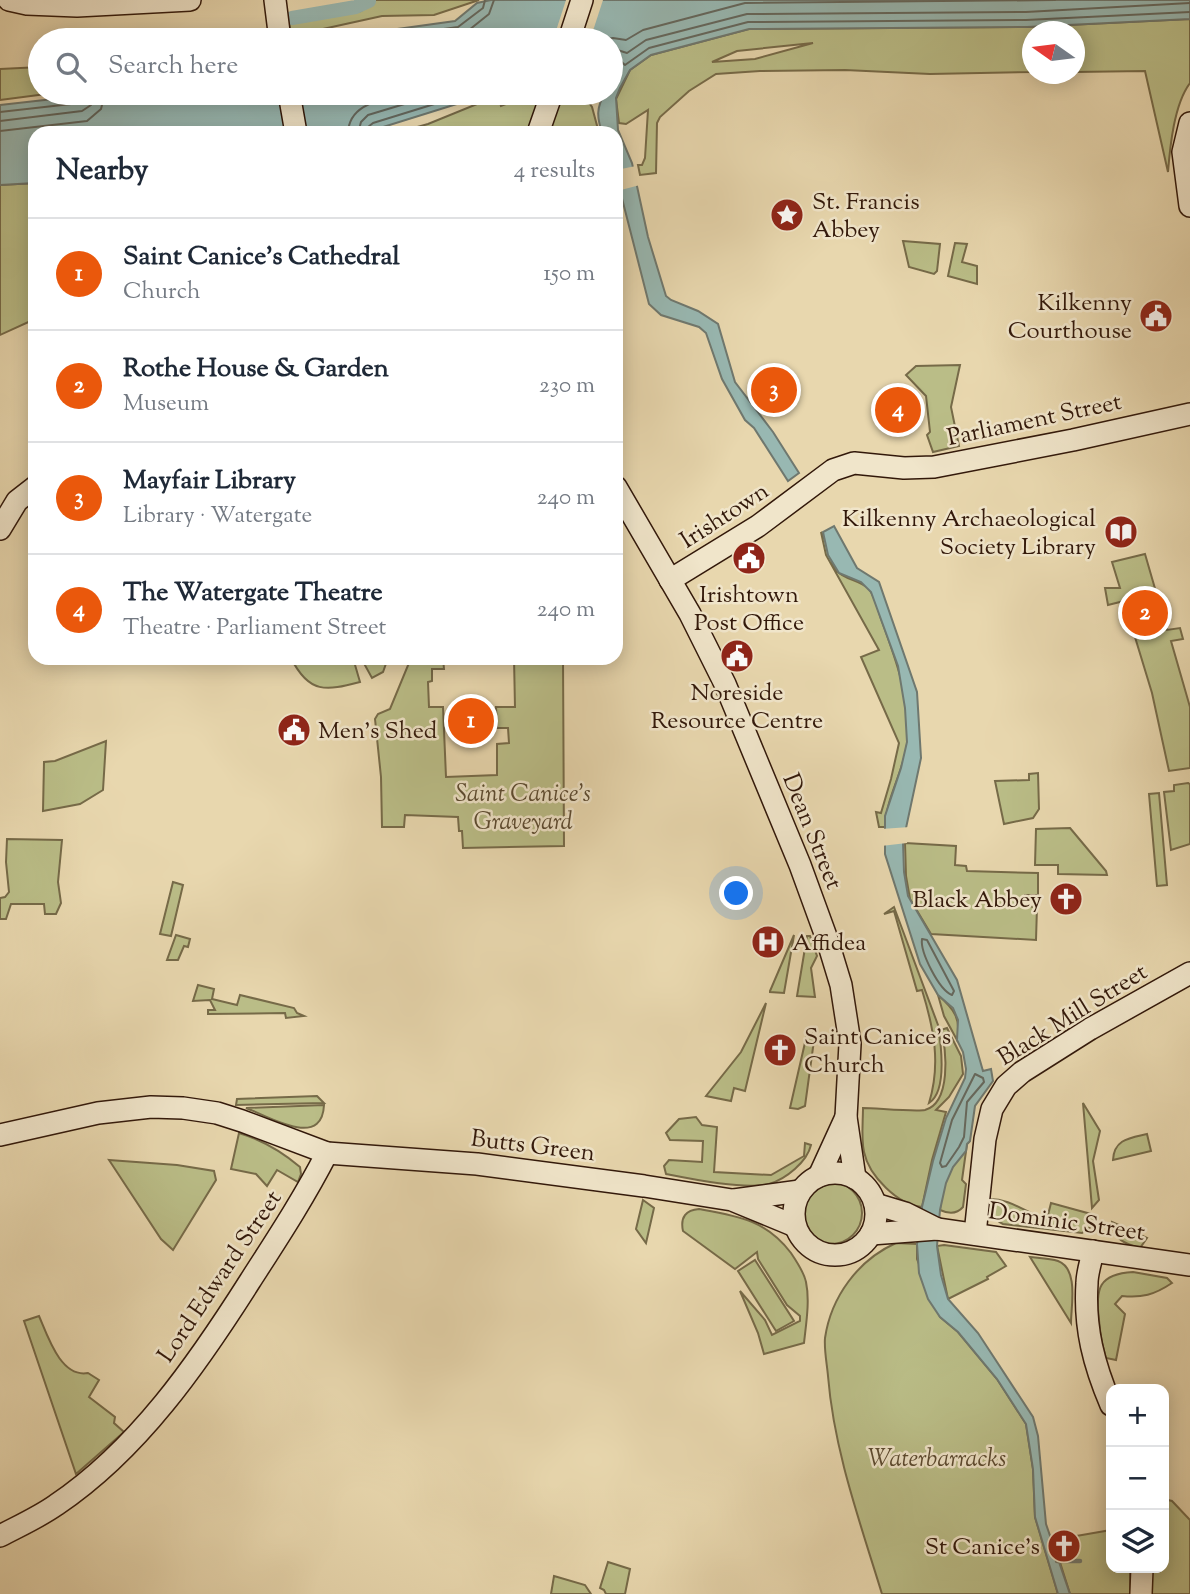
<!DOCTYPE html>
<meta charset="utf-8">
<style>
body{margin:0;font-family:"Sorts Mill Goudy",serif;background:#f6f6f7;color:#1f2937}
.controls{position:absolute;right:21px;bottom:21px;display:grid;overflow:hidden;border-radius:14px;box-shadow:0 4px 18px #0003}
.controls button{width:63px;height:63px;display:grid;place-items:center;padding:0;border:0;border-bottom:2px solid #e0e1e3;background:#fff;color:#1f2937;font:35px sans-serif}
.compass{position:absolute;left:1022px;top:21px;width:63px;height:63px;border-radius:50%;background:#fff;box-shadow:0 4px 18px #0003;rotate:284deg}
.you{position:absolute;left:737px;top:894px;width:24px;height:24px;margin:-18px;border:5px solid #fff;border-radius:50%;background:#1a73e8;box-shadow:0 0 0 10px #1a73e833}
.badge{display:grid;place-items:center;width:46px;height:46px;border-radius:50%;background:#ea580c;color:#fff;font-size:23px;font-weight:700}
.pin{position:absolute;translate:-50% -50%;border:4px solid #fff;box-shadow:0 2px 7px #0006}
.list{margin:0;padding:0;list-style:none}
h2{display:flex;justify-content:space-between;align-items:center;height:91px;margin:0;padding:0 28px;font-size:30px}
h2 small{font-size:23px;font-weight:400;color:#747a83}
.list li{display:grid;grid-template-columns:46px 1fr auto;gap:21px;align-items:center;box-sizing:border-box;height:112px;padding:0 28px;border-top:2px solid #e0e1e3}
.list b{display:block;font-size:26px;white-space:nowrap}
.list p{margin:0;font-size:23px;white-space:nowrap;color:#747a83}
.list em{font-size:23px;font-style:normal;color:#747a83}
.icon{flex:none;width:38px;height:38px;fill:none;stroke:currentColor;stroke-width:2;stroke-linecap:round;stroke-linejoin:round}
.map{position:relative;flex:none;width:1190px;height:1594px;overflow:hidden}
.search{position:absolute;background:#fff;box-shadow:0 4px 18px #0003;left:28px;top:28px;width:595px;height:77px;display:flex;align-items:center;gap:18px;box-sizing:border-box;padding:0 24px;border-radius:38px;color:#747a83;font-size:26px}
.panel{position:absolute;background:#fff;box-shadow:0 4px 18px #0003;left:28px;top:126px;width:595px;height:539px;border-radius:21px}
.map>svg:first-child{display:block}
.green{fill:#babd87;stroke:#766a48;stroke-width:2;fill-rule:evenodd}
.water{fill:#98b8b2;stroke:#6f786f;stroke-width:2}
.pier{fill:#e8d7ae}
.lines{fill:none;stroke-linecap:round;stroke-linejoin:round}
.shore{stroke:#65685e;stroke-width:2}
.stream{stroke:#6f786f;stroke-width:4.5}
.canal{stroke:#98b8b2;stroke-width:14}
.secondary-casing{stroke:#32180a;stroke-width:24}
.secondary{stroke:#f0e5ca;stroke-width:21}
.labels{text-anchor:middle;stroke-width:5;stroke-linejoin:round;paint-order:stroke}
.poi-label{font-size:24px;fill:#32180a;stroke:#f0e5ca;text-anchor:start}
.street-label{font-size:24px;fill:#32180a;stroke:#f0e5ca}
.park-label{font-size:24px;font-style:italic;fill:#5b4a30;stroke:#f0e5ca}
</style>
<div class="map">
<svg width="1190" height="1594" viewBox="0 0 1190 1594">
<rect width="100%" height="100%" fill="#e8d7ae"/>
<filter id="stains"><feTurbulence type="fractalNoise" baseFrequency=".00286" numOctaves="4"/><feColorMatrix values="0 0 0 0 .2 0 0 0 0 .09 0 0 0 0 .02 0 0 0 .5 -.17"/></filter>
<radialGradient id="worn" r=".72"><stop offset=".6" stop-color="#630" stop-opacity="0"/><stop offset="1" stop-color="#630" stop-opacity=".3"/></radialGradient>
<!-- green -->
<g class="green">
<polygon points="373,0 479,0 434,15 382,16 291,36 289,23 361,11"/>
<path d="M 1190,19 L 1190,83 C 1174,104 1170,147 1168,172 L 1145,71 L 1075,72 L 1074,32 L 1032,32 L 1032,72 L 930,74 L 845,70 L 760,71 L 716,74 L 689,91 L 660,117 L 657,123 L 656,173 L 640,175 L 638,165 L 642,165 L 645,158 L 648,110 L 626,124 L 619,123 L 616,99 L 630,70 L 651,55 L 749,29 L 1027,27 ZM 813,43 L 755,59 L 712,62 L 737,51 Z"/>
<polygon points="40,67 40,93 54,93 0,100 0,69"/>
<polygon points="526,93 582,93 592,107 599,133 396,133 428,124 477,104 500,103 501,106 516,100"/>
<polygon points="35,183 35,319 0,335 0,185"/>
<polygon points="903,241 940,244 937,271 934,274 909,267"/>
<polygon points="955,243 967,244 962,262 977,266 977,284 948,276"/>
<polygon points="960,365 951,407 959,446 933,452 927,435 930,432 926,396 906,375 916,366"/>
<path d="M 821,532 C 829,543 828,559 837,571 C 845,580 860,580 869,589 C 875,597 878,610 881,619 C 895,657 912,702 907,744 C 903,773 886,798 885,827 L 879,827 L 876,812 L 881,813 L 891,779 L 899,743 L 861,657 L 879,650 L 826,555 Z"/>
<polygon points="1145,554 1167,630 1180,628 1183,639 1171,641 1190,707 1190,768 1169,771 1152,693 1124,601 1108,605 1105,588 1120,588 1112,562"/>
<path d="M 291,658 L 353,658 L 360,682 C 326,691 309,694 291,658 Z"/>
<polygon points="361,658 388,658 383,672 372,678"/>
<polygon points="411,658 443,658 444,669 432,669 432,681 428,682 429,707 443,707 446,777 497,775 497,744 509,743 508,728 497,728 496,707 515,707 514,658 563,658 564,846 463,848 462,831 459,831 458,817 405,815 404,827 382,827 381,777 375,719 378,714 390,709"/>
<polygon points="106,741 103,790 80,804 43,811 44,762 55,761"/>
<polygon points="1038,773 1039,809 1033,818 1004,824 995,781 1029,780 1029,774"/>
<polygon points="1188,783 1190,784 1190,844 1171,850 1164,792 1174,791 1174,785"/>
<polygon points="1159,793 1167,885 1157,886 1149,794"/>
<polygon points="1070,828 1106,871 1107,875 1058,874 1058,865 1035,865 1036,829"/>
<polygon points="7,839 62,840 58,882 61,903 56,914 45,914 44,904 11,904 6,919 0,919 0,898 5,897 9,892 6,862"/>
<polygon points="905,843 956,846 955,865 966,866 967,871 1038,873 1038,895 1025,895 1025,906 1037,907 1036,940 931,934 910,899 906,876"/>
<polygon points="173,882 183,885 171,936 160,934"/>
<path d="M 894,907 L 938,1025 C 941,1044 948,1091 929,1103 C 941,1064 934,1029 922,990 L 917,991 L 894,911 L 884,914 Z"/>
<polygon points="176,935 190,939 188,947 184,946 178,960 167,960"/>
<polygon points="794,935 784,993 770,992 770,991"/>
<polygon points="807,936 810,936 817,956 811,968 815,997 797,996"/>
<polygon points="198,985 214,989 212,999 237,1005 240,995 294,1008 297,1013 304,1016 286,1018 285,1013 208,1014 208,1010 215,1010 210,1000 193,1001"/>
<path d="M 938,995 C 953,1008 962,1019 957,1040 L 944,1016 Z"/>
<polygon points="766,1003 745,1091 734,1088 731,1101 706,1096 741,1052"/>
<path d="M 947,1028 L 961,1056 L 963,1074 L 949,1097 L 936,1110 L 946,1112 L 932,1160 L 922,1207 C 898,1205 869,1176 864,1152 C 861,1139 863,1122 863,1108 C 875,1108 915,1112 925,1110 C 951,1103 947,1050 941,1030 Z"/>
<polygon points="815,1033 805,1106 798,1109 790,1108 807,1034"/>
<polygon points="317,1096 324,1103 236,1105 237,1099"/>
<polygon points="1083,1103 1100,1131 1093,1161 1099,1200 1092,1208"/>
<path d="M 324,1105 C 322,1150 268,1116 246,1108 Z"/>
<path d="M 696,1117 L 702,1125 L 717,1127 L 714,1172 L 771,1175 L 804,1156 L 805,1143 L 811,1145 C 807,1162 786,1179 769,1184 C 745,1190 691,1179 666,1174 L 664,1166 L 669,1160 L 702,1162 L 703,1141 L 670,1140 L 666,1133 L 679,1119 Z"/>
<path d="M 239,1133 C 262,1140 281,1151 300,1167 L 301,1174 L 298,1182 L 277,1170 L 267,1186 L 256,1174 L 231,1169 Z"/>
<path d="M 1147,1134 L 1151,1151 L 1113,1160 C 1114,1139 1130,1138 1147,1134 Z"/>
<path d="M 970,1141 L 967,1144 L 962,1180 L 966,1184 L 963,1207 C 957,1214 949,1214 940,1210 L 945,1156 Z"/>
<polygon points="109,1160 177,1165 214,1171 216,1180 173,1250 161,1239"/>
<circle cx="831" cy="1213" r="31"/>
<path d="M 990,1199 C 1011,1199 1026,1213 1047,1219 L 1051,1203 L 1091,1214 L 1095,1217 L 1092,1226 L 1082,1233 L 1003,1224 C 991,1218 990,1212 990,1199 Z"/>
<polygon points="643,1200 654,1208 646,1243 636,1229"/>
<path d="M 699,1209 C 738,1216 766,1220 791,1253 C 797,1262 804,1272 806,1282 C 810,1301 806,1324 804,1343 L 764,1354 L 758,1333 L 740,1291 L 765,1320 L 772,1335 L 800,1321 L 800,1316 L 787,1305 L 758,1259 L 757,1252 L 735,1269 L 683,1231 C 680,1217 686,1210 699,1209 Z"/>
<path d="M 1112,1222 L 1147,1238 L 1140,1248 C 1125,1244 1113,1239 1112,1222 Z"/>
<path d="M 896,1243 L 917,1244 L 917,1259 L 940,1317 L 958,1332 L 997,1379 L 1026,1424 L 1033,1469 L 1035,1517 L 1058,1594 L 882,1594 C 860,1522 834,1451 828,1376 C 827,1364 824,1350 825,1338 C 831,1297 858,1260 896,1243 Z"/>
<polygon points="944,1245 996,1252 1006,1266 987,1277 988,1279 948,1299 937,1246"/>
<path d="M 1030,1257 C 1039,1258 1050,1258 1058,1261 C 1079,1269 1071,1306 1071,1323 Z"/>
<polygon points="755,1260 794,1321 776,1331 738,1271"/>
<path d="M 1133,1272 L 1167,1278 L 1172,1283 C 1154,1295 1142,1298 1122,1296 L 1115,1304 L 1125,1314 L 1116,1360 L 1106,1358 C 1102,1345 1100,1333 1099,1320 C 1095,1288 1099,1274 1133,1272 Z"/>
<path d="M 39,1316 C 48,1337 61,1378 88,1373 L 99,1380 L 89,1397 L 115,1417 L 114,1423 L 124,1432 L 76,1474 L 24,1321 Z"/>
<polygon points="1164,1499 1172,1501 1190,1520 1190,1594 1150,1594 1150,1568 1164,1568"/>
<polygon points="1111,1530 1111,1568 1130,1568 1130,1594 1070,1594 1053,1540"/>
<polygon points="608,1562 630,1569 625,1594 606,1594 604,1590 600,1588"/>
<polygon points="554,1576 585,1585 591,1594 551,1594"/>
</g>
<!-- water -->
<g class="water">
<path d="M 491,0 L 1190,0 L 1190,19 L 1027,27 L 749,29 L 651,55 L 630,70 L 620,88 L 616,98 L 618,130 L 632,163 L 648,237 L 666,296 L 671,300 L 698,311 L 718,324 L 735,382 L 773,432 L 799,473 L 788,481 L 754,428 L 745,420 L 722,379 L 706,333 L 699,327 L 661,315 L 649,304 L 616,175 L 616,133 L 602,133 C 597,117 596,108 605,93 L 611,93 C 611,83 615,73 614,63 L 611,64 L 611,40 L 334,40 L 354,35 L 455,21 L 477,3 Z"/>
<polygon points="107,93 492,93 364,133 35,133 35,183 0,185 0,105"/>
<polygon points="834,526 857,568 879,582 917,692 921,758 903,842 904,872 908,896 957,980 983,1071 991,1069 993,1081 975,1106 970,1141 967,1144 966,1151 953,1167 946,1183 940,1210 937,1246 941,1275 948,1299 978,1333 1033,1417 1038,1436 1046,1524 1070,1594 1058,1594 1035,1517 1033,1469 1026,1424 997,1379 958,1332 940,1317 928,1299 919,1273 917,1244 922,1207 933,1161 946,1118 965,1078 966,1069 963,1052 957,1040 958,1020 953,1008 938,995 920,964 885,854 885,816 901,768 907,742 905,708 898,666 871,592 861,582 839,573 828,555 823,532"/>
</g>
<!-- pier -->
<g class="pier">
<polygon points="566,0 603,0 590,40 553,40"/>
<polygon points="636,166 640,185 617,191 616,170"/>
<polygon points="910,827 907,843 881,846 881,829"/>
</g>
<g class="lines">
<!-- shore -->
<g class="shore">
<polyline points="365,40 458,27 483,8 485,0"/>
<polyline points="430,40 464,34 489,14 494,0"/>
<polyline points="601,40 613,38 626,40 643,30 745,3 1055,0"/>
<polyline points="611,48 627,53 646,40 747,14 1026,12 1190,3"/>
<polyline points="611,57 617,58 625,65 649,48 748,22 1026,20 1190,12"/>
<polyline points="0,112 80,103 85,99 86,93"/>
<polyline points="0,121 82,111 91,105 95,93"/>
<polyline points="0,131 87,121 101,109 105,93"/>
<path d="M 348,133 C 349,103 382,100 406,93"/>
<polyline points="358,133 361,122 368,115 441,93"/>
<polyline points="367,133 368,127 373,123 470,93"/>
<path d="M 922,939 L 927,940 L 954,991 L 952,995 C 939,990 920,952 922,939 Z"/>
<polygon points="975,1074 983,1078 984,1082 967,1102 964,1137 959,1147 946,1166 942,1167 940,1163 952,1120"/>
</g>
<!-- stream -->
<polyline class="stream" points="1057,1561 1080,1561"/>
<!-- canal -->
<polyline class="canal" points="292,18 356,7 369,1"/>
<defs>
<g id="secondary">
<polyline points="9,0 27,4 77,6 190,0"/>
<polyline points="275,0 280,40"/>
<polyline points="569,40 582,0"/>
<polyline points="289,93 296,133"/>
<polyline points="1190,123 1183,152 1190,206"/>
<polyline points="538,133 552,93"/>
<polyline points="616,487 690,614 725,684 800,865 827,939 841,985 848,1030 850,1044 846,1117 855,1178"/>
<polyline points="0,529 17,501 35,487"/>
<polyline points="670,580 758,526 833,470 854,463 904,468 934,467 1073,440 1190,414"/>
<polyline points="0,1135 98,1113 151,1107 183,1108 217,1113 242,1121 327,1153 477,1164 644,1186 732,1200 795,1226"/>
<circle cx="835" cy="1214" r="41"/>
<polyline points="819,1176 846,1117"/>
<polyline points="734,1200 800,1191"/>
<polyline points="875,1204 905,1213 937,1229"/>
<polyline points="871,1234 937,1229 1190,1265"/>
<polyline points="975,1234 985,1139 992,1109 1006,1086 1022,1072 1090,1029 1190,973"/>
<path d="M 1093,1251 C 1091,1262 1087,1273 1087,1283 C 1084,1328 1094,1365 1111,1405"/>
<path d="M 0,1536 C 19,1526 39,1517 56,1505 C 138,1450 198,1363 250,1281 C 277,1239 304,1198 327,1153"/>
<polyline points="1141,1594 1142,1568"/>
</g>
</defs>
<!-- secondary casing -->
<use href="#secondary" class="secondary-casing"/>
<!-- secondary -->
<use href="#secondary" class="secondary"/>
</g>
<!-- icons -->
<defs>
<symbol id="sight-disc" viewBox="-11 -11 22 22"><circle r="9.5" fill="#8f2418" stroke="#f0e5ca"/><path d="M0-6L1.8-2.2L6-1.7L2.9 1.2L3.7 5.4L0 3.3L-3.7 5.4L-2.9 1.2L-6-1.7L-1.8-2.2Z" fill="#fff"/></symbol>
<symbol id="civic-disc" viewBox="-11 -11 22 22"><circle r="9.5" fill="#8f2418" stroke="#f0e5ca"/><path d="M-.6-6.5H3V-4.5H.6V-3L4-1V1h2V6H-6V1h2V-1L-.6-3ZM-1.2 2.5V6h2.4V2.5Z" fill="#fff"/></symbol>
<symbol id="library-disc" viewBox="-11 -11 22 22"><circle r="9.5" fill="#8f2418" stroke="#f0e5ca"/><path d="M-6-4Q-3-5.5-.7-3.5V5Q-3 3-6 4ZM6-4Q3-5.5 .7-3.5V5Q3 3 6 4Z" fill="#fff"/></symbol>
<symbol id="church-disc" viewBox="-11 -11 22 22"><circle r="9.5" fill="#8f2418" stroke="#f0e5ca"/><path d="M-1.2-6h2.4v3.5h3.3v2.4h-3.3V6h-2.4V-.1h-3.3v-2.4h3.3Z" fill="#fff"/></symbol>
<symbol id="hospital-disc" viewBox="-11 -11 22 22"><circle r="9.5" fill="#8f2418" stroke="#f0e5ca"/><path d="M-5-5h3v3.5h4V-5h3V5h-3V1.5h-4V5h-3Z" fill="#fff"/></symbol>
</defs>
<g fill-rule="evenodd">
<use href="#sight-disc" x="768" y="196" width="38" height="38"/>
<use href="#civic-disc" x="1137" y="297" width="38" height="38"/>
<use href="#library-disc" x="1102" y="513" width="38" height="38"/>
<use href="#civic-disc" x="730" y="539" width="38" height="38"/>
<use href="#civic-disc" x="718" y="637" width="38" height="38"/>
<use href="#civic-disc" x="275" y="711" width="38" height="38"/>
<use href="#church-disc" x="1047" y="880" width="38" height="38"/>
<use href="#hospital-disc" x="749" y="923" width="38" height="38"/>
<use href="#church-disc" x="761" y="1031" width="38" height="38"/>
<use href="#church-disc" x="1045" y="1527" width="38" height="38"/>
</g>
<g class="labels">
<!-- poi labels -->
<g class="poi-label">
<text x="812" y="209">St. Francis<tspan x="812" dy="28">Abbey</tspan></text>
<text x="1132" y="310" text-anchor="end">Kilkenny<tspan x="1132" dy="28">Courthouse</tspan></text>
<text x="1096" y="526" text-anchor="end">Kilkenny Archaeological<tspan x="1096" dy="28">Society Library</tspan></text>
<text x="749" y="602" text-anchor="middle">Irishtown<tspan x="749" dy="28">Post Office</tspan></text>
<text x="737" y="700" text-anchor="middle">Noreside<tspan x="737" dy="28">Resource Centre</tspan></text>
<text x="318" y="738">Men's Shed</text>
<text x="1042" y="907" text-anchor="end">Black Abbey</text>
<text x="792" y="950">Affidea</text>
<text x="804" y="1044">Saint Canice's<tspan x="804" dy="28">Church</tspan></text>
<text x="1040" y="1554" text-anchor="end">St Canice's</text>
</g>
<!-- street labels -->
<g class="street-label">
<text transform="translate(1034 419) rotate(-12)" y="8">Parliament Street</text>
<text transform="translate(724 515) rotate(-33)" y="8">Irishtown</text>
<text transform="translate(813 831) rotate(68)" y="8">Dean Street</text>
<text transform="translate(1072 1014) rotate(-32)" y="8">Black Mill Street</text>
<text transform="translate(533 1145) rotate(7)" y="8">Butts Green</text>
<text transform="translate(1067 1221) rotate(8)" y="8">Dominic Street</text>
<text transform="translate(219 1276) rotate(-56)" y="8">Lord Edward Street</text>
</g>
<!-- park labels -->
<g class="park-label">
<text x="523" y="801">Saint Canice's<tspan x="523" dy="28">Graveyard</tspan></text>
<text x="937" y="1466">Waterbarracks</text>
</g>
</g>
<rect width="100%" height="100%" filter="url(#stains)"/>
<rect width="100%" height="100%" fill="url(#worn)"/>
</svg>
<div class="controls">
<button>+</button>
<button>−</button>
<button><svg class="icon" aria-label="layers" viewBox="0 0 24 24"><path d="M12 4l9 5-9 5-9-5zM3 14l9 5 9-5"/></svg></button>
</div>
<svg class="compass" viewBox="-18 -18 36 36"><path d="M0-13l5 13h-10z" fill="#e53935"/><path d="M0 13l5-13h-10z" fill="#747a83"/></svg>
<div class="you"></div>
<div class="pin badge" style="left:471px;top:721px">1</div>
<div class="pin badge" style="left:1145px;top:613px">2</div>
<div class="pin badge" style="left:774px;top:390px">3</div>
<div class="pin badge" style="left:898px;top:410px">4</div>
<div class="search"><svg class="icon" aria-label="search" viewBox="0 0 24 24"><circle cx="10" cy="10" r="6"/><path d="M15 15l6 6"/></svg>Search here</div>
<section class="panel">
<h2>Nearby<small>4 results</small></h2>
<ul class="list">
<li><span class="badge">1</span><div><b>Saint Canice's Cathedral</b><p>Church</p></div><em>150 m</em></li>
<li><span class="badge">2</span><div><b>Rothe House &amp; Garden</b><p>Museum</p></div><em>230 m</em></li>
<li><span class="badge">3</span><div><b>Mayfair Library</b><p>Library · Watergate</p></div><em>240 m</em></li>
<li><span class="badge">4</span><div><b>The Watergate Theatre</b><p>Theatre · Parliament Street</p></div><em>240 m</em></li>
</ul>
</section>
</div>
